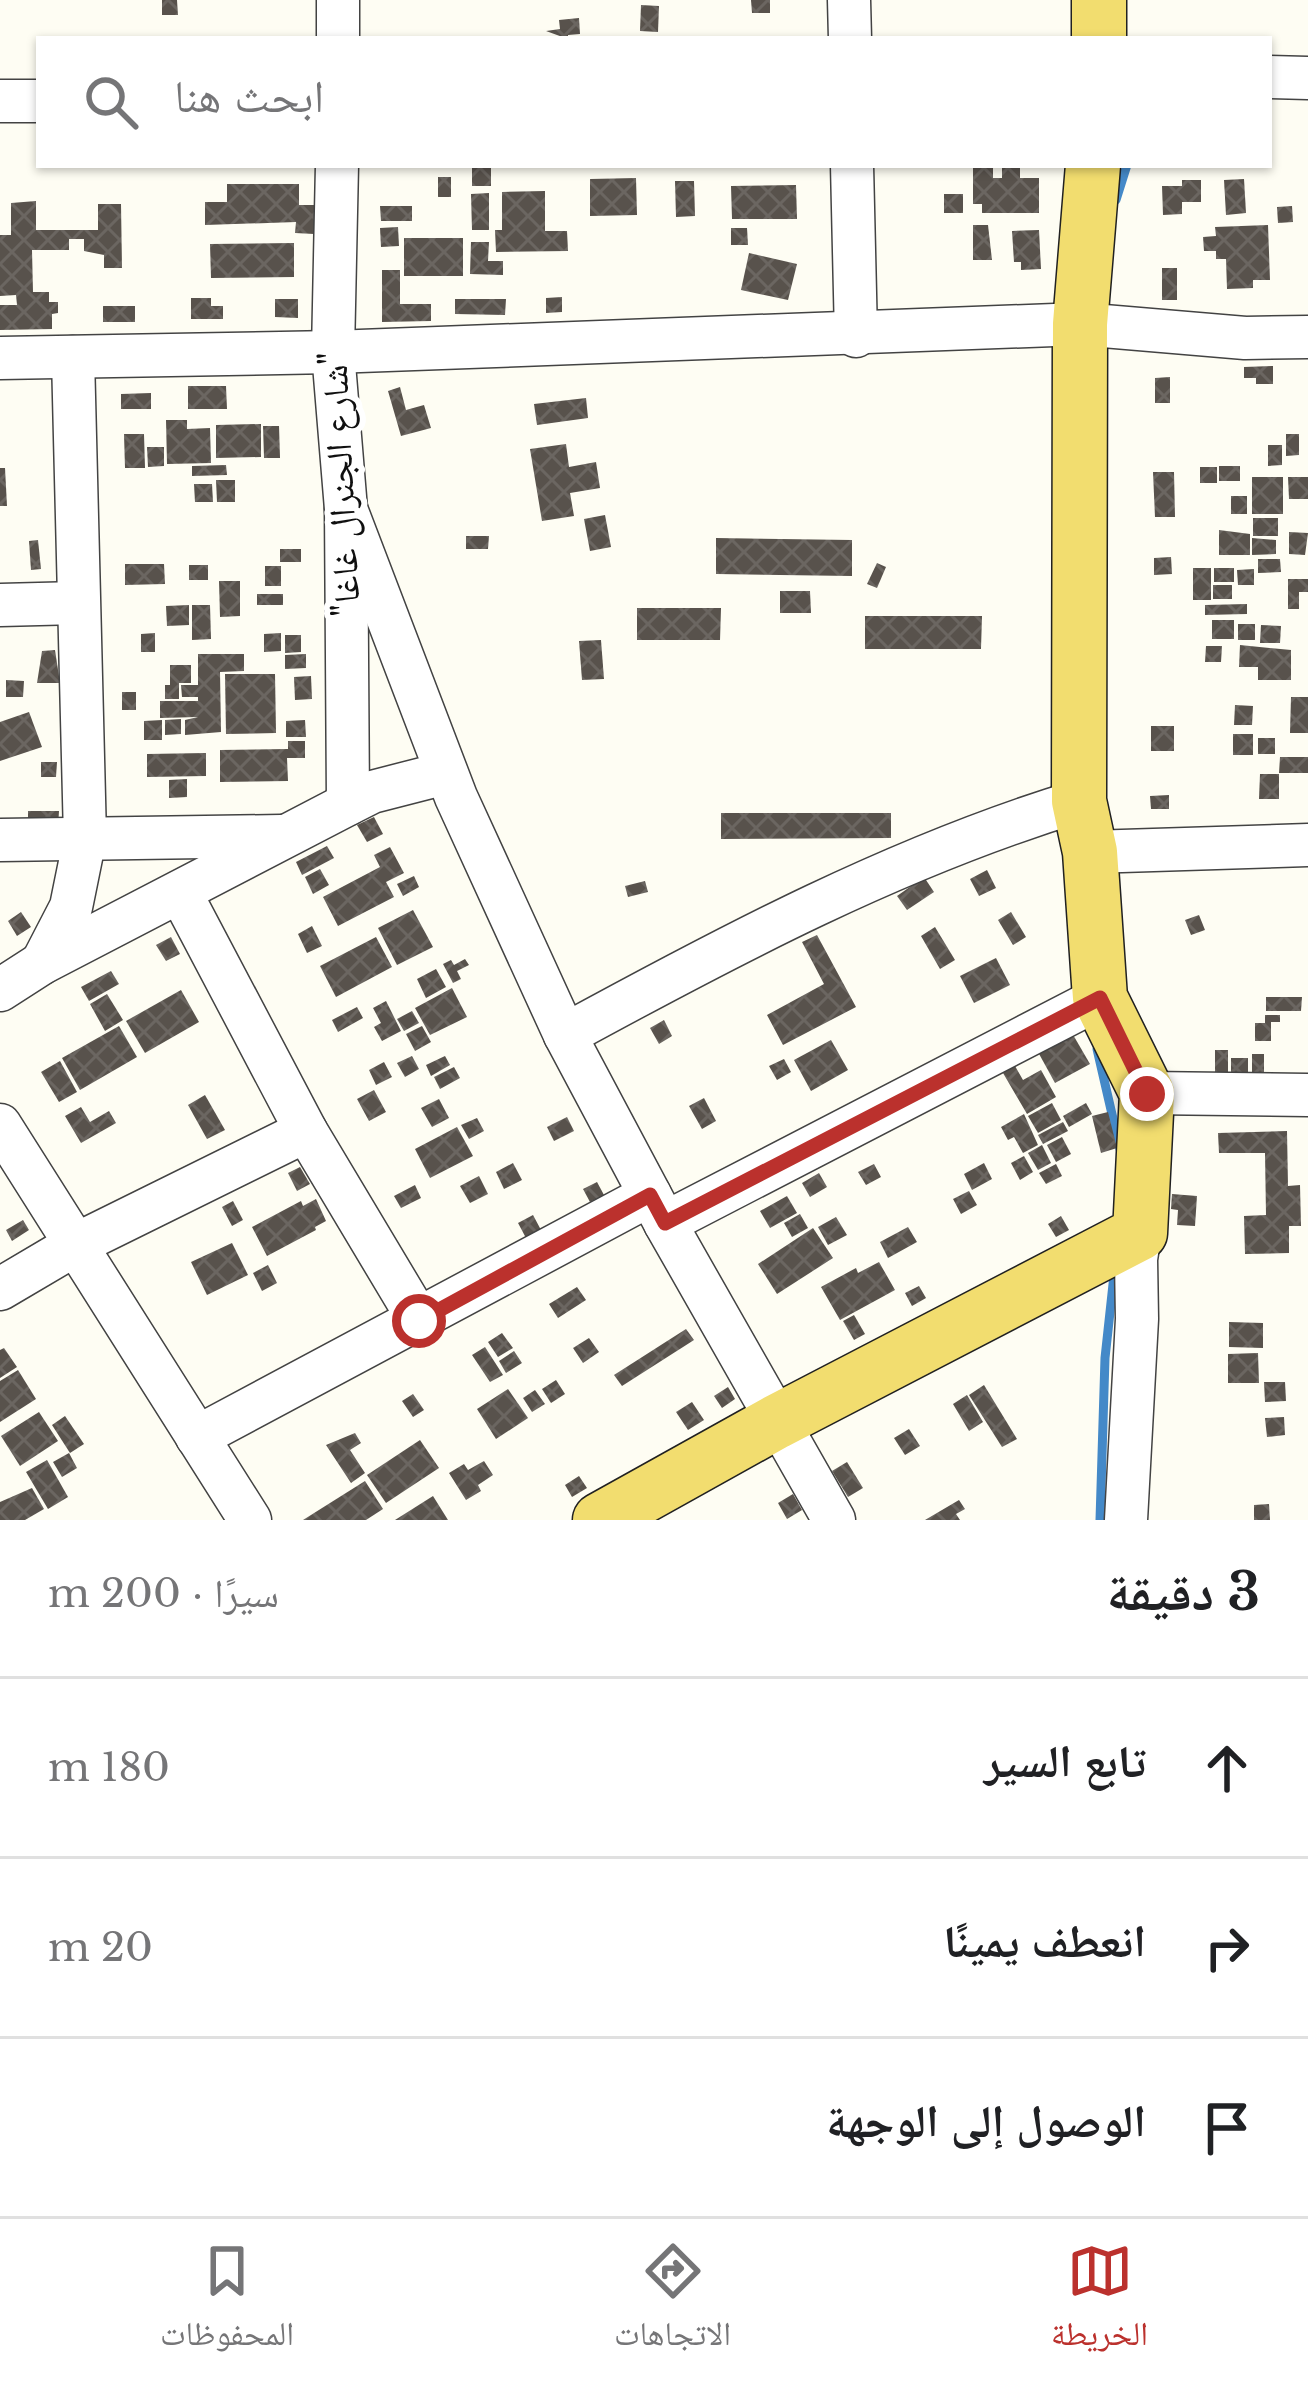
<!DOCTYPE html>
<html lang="ar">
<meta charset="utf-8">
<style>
body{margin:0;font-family:"Libre Baskerville","Noto Naskh Arabic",serif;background:#f6f6f6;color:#202124;direction:rtl}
.stop{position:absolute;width:36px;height:36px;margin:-27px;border:9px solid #bb312d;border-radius:50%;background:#fff}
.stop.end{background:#bb312d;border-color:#fff;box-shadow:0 3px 12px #0008}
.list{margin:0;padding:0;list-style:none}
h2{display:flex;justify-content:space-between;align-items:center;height:156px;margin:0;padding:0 48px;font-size:51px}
h2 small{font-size:39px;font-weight:400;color:#757577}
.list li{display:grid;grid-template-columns:78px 1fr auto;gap:36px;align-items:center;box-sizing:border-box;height:180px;padding:0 48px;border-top:3px solid #e0e0e0}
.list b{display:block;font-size:45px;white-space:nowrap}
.list em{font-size:39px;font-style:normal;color:#757577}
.icon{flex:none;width:66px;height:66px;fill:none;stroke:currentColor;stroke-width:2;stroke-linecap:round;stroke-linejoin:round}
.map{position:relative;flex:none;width:1308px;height:1520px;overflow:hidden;direction:ltr}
.search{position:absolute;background:#fff;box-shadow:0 3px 9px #0004;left:36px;right:36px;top:36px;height:132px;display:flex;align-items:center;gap:30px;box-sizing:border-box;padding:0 42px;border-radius:0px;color:#757577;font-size:45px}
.sheet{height:696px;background:#fff}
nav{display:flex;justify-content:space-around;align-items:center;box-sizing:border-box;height:168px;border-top:3px solid #e0e0e0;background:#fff;font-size:33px;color:#757577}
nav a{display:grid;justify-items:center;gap:6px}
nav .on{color:#bb312d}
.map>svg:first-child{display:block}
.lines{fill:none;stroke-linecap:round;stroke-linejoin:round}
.stream{stroke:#4489c8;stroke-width:9}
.building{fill:url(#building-cross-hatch)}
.minor-casing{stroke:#434343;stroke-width:45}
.major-casing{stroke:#212121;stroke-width:57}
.minor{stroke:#fff;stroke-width:42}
.major{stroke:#f2dd6f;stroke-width:54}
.route{stroke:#bb312d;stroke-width:15}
.labels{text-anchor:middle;stroke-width:12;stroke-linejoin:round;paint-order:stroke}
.street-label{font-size:36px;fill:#101010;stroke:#fff}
</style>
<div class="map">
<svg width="1308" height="1520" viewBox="0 0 1308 1520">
<defs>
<pattern id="building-cross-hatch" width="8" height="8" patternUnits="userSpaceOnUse" patternTransform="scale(3)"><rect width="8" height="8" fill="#58524c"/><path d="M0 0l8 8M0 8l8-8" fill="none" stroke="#6b6661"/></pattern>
</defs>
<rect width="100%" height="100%" fill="#fefdf3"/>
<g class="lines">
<!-- stream -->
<g class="stream">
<polyline points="1116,200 1127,165"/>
<polyline points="1097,1049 1120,1149"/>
<polyline points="1100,1520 1105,1358 1115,1266"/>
</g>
</g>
<!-- building -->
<g class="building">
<polygon points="162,0 177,0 178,15 162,15"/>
<polygon points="751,0 770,0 770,13 752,13"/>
<polygon points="641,5 659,6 658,32 640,31"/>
<polygon points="579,18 580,34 568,35 568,39 546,31 560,29 559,20"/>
<rect x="472" y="165" width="19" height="21"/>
<polygon points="973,165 993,165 993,178 1002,178 1002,165 1020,165 1020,178 1039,178 1039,213 982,213 982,204 973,204"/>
<rect x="438" y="177" width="13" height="20"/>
<polygon points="636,178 637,215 590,216 590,179"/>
<polygon points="1244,179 1246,213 1226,215 1224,180"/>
<polygon points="1182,180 1201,180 1201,202 1182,202 1182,214 1163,215 1162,186 1182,186"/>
<polygon points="675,181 694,181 695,216 676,217"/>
<polygon points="227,184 299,184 299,205 314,205 314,234 295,233 296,222 205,225 205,202 227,202"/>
<polygon points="796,185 797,219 732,219 731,186"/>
<polygon points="545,191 545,231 567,231 568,251 496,252 495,230 502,230 502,192"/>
<polygon points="489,193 489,230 472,230 471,194"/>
<rect x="944" y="194" width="19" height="19"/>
<polygon points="36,201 36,230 98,230 98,204 121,204 122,268 104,268 104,255 84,251 84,239 69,239 69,250 32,250 33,292 49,292 49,302 58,302 58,313 52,314 52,329 0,330 0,305 17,305 16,295 0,296 0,235 11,235 11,203"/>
<polygon points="380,206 412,206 412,221 381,221"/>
<polygon points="1292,206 1293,222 1278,223 1277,207"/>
<polygon points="973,225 988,225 992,260 973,260"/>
<polygon points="1268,225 1270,280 1253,280 1253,288 1227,289 1226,259 1216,259 1216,251 1204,251 1203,237 1216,236 1215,227"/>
<polygon points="398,227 399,246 381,247 380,228"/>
<polygon points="731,228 747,228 748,245 731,245"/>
<polygon points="1039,230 1041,269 1021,270 1021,262 1014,262 1012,231"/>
<rect x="404" y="238" width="59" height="38"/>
<polygon points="471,242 489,242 488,261 503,261 503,275 470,274"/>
<polygon points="294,243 294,277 211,278 210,244"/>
<polygon points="749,253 797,264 788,300 741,290"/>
<rect x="1162" y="268" width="15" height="32"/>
<polygon points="382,270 400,270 400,304 431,304 431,321 382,322"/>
<polygon points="562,297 562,312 546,313 546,298"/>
<polygon points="191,298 211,298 211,306 223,306 223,319 191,319"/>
<polygon points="275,299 298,299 298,318 275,317"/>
<polygon points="455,299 506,299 505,315 455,314"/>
<rect x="103" y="306" width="32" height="16"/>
<polygon points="1273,366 1273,384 1256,384 1256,378 1244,378 1244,367"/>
<polygon points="1170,377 1170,403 1155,403 1155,378"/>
<polygon points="188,386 226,386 227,409 188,409"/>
<polygon points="400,387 406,410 424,405 431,428 401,436 388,391"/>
<polygon points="151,393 151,409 121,409 121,394"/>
<polygon points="586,398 588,418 537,425 534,404"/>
<polygon points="166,420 187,420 187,429 210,428 211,463 167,464"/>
<polygon points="261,424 261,457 216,458 216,425"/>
<polygon points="263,426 279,426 280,458 264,458"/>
<polygon points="124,434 144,434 145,468 125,468"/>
<polygon points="1286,434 1299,434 1299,455 1286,456"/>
<polygon points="566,444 569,467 596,462 600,488 570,493 574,516 542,521 530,449"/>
<polygon points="1268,445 1282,445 1282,465 1268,466"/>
<polygon points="147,447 164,447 164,466 148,467"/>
<polygon points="226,465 227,475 192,476 192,466"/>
<rect x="1219" y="466" width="21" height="15"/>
<rect x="1200" y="467" width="17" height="16"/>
<polygon points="0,468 5,468 7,506 0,506"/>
<polygon points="1153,472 1174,472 1175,517 1155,517"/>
<rect x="1252" y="477" width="31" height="37"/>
<polygon points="1288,477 1308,477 1308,499 1289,499"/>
<polygon points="216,480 235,480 235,502 217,502"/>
<polygon points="194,484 212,484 213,502 195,502"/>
<rect x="1231" y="496" width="16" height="18"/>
<polygon points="605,515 611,547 590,551 584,519"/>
<rect x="1253" y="518" width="25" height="18"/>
<polygon points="1219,530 1250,534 1250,555 1219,555"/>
<polygon points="1289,532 1308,533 1305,555 1289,554"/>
<polygon points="466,536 489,536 488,549 466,549"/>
<polygon points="716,538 852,540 852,576 716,574"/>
<polygon points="1252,538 1276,540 1276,554 1252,555"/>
<polygon points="38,540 41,569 31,570 29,541"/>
<rect x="280" y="549" width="21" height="13"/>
<polygon points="1171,557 1172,574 1154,575 1154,558"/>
<polygon points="1258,559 1280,559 1281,572 1258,573"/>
<polygon points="877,563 886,567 877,588 867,584"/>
<polygon points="125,564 164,564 165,584 125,585"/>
<rect x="189" y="565" width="19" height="15"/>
<rect x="265" y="566" width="16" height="20"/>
<rect x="1193" y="568" width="18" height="32"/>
<rect x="1214" y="568" width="20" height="14"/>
<polygon points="1254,569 1254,585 1238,585 1237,570"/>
<polygon points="1288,579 1308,579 1308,592 1299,592 1299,609 1288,609"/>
<polygon points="219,581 240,581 240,616 220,617"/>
<rect x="1213" y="585" width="19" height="14"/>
<polygon points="780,591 810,591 811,613 780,613"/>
<rect x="257" y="594" width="26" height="11"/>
<polygon points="1247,604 1247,614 1205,615 1205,605"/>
<polygon points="189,605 189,625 167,626 166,606"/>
<polygon points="192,605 210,605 211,639 192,640"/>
<polygon points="637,608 721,608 720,640 637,640"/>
<polygon points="865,616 982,616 981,649 865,649"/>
<rect x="1212" y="620" width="22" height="19"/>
<rect x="1238" y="624" width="17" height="16"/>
<polygon points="1261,625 1281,626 1280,643 1260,643"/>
<polygon points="155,633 155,652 141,652 141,634"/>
<polygon points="281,633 281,651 264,652 264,634"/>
<polygon points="285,635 301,635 301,652 285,653"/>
<polygon points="601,640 604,679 582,680 579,641"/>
<polygon points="1240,645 1291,650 1291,680 1258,680 1258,667 1239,667"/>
<polygon points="1206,646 1222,646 1221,662 1205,662"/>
<polygon points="55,650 60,683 37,683 42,651"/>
<polygon points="198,654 244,654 244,671 220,672 221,732 185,735 185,720 198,717 160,718 160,701 198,701 198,697 182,697 181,685 198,685"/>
<polygon points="306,654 306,668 285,669 285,655"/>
<polygon points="170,665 191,665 191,683 179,683 179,699 165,699 165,685 170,685"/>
<polygon points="225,674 275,674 276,733 226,734"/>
<polygon points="311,676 312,699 295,700 294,677"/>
<polygon points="6,680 24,681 23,697 6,697"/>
<rect x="122" y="692" width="14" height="18"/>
<polygon points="1291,697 1308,697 1308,733 1290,733"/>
<polygon points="1235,705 1253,706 1252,725 1234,725"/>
<polygon points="29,712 42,747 0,761 0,722"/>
<polygon points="181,719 181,734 165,735 165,720"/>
<polygon points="162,720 162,740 144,740 144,721"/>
<polygon points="305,720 306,737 286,737 286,721"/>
<rect x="1151" y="726" width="23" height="25"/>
<rect x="1233" y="734" width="20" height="21"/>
<rect x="1258" y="738" width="17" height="16"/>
<polygon points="288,741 305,741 305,758 287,758 288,781 220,782 220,750 288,749"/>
<polygon points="206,753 206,776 147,777 147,754"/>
<polygon points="1280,757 1308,757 1308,773 1279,773"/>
<polygon points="41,762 57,762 56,777 41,777"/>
<polygon points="1260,774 1279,774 1279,799 1259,799"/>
<polygon points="187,779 187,797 169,798 169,780"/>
<polygon points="1169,795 1169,809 1151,809 1150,796"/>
<polygon points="28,811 59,811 58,827 28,826"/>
<polygon points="721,813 891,813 891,838 721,839"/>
<polygon points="374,817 383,834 367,842 357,825"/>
<polygon points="327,846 334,858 302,875 296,862"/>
<polygon points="390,847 404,873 386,882 394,897 338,926 323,897 380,867 374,855"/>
<polygon points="320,869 329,885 313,894 305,877"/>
<polygon points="987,870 996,888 979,896 970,879"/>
<polygon points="414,876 419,887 403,896 397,884"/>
<polygon points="924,877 934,892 907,910 897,896"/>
<polygon points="645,881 648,892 628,897 625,886"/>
<polygon points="413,910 433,947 397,965 378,928"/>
<polygon points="21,912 31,927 17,936 8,921"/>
<polygon points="1011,912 1026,937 1013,945 998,920"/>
<polygon points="1199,915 1205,930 1191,935 1185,920"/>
<polygon points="312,926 322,946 307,953 298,934"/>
<polygon points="935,927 955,960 940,969 921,936"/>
<polygon points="817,935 856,1007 783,1045 767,1015 824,984 802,942"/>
<polygon points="171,937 180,954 166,961 156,945"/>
<polygon points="376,937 392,967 336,997 320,966"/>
<polygon points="996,958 1010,985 974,1003 960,976"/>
<polygon points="465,959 469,965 457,971 461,979 453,983 443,964 451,960 454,965"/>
<polygon points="436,969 446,987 426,998 417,979"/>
<polygon points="111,971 119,984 89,1001 81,987"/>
<polygon points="452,988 467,1017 430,1035 415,1008"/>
<polygon points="181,990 199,1022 145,1053 126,1021"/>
<polygon points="107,994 123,1020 105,1031 90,1004"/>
<polygon points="1266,997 1302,997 1301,1011 1266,1011"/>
<polygon points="386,1001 401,1031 382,1041 374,1027 381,1023 373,1008"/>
<polygon points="357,1007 363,1018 338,1032 332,1020"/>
<polygon points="412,1011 419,1023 404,1031 397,1019"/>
<polygon points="1265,1015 1280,1015 1280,1022 1271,1022 1271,1041 1255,1041 1255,1023 1265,1023"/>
<polygon points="664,1020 672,1036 659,1044 650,1028"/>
<polygon points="119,1026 137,1057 80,1090 62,1058"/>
<polygon points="422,1026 431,1042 415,1051 406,1034"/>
<polygon points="1072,1033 1090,1064 1055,1083 1038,1052"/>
<polygon points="831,1040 848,1070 811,1091 794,1060"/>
<rect x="1215" y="1050" width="13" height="27"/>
<rect x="1252" y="1054" width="12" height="20"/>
<polygon points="412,1056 419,1069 405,1077 397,1063"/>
<polygon points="445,1056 450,1065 431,1076 426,1065"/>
<rect x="1231" y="1058" width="17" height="19"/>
<polygon points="784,1059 791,1072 777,1080 769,1066"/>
<polygon points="60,1061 77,1092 59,1102 41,1072"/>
<polygon points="384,1062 392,1077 376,1085 369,1070"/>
<polygon points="1015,1066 1023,1080 1041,1070 1056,1097 1027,1114 1003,1073"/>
<polygon points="454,1067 460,1078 440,1089 434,1077"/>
<polygon points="374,1090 386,1112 369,1121 357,1099"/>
<polygon points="205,1095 225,1130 207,1139 188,1105"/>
<polygon points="704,1098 716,1121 702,1129 689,1106"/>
<polygon points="439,1099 449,1118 432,1127 421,1108"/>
<polygon points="1052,1103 1061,1120 1038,1133 1028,1116"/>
<polygon points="1086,1103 1092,1114 1069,1127 1063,1116"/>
<polygon points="81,1107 90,1122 109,1111 116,1123 81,1143 65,1116"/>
<polygon points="1108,1112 1117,1148 1101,1153 1092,1116"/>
<polygon points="1024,1114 1038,1145 1023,1153 1014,1137 1008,1140 1001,1127"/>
<polygon points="567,1117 574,1131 554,1141 547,1127"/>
<polygon points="477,1118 484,1131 469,1139 461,1125"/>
<polygon points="1063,1122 1068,1131 1043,1144 1038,1135"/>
<polygon points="457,1127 473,1156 430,1178 415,1149"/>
<polygon points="1287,1131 1288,1186 1300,1185 1301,1226 1289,1226 1289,1253 1245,1254 1244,1216 1266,1215 1265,1153 1219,1153 1218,1133"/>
<polygon points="1062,1137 1071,1154 1056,1162 1047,1145"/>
<polygon points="1042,1145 1051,1163 1038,1170 1028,1153"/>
<polygon points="1024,1156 1033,1172 1020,1180 1011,1163"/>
<polygon points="513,1163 522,1180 504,1189 496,1172"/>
<polygon points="984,1163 992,1179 972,1190 964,1174"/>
<polygon points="874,1164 881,1177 866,1185 858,1172"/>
<polygon points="1056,1164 1062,1176 1046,1184 1039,1173"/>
<polygon points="300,1167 310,1184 297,1191 288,1173"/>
<polygon points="819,1173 827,1187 810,1197 802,1183"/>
<polygon points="479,1176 488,1194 470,1203 460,1186"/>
<polygon points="597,1182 604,1195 590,1202 583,1189"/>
<polygon points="415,1185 421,1198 401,1208 394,1196"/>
<polygon points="969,1191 977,1205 961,1214 953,1199"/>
<polygon points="1172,1194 1197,1196 1195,1226 1177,1225 1178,1210 1171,1209"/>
<polygon points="787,1196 797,1213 770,1228 760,1211"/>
<polygon points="316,1199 326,1221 315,1227 316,1230 267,1256 252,1227 301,1201 303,1206"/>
<polygon points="233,1201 243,1220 232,1226 222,1207"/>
<polygon points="800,1214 808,1228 792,1237 784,1223"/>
<polygon points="533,1215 541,1230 526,1238 518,1223"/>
<polygon points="1061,1216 1069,1230 1056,1237 1048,1224"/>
<polygon points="836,1217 847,1235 828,1245 818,1227"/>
<polygon points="23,1220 29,1230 12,1241 6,1230"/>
<polygon points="908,1227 917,1242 888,1258 880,1242"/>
<polygon points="813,1228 833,1258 777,1294 758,1264"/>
<polygon points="232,1243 248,1275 207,1295 191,1262"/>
<polygon points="879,1262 895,1290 840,1320 821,1287 856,1268 858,1273"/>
<polygon points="268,1265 277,1283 262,1291 253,1273"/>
<polygon points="919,1286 926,1298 912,1306 905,1293"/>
<polygon points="577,1287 586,1300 558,1318 549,1304"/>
<polygon points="854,1315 865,1334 854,1340 843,1321"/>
<polygon points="1229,1322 1263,1323 1263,1348 1229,1347"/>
<polygon points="686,1329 694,1340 622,1386 614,1375"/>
<polygon points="502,1333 513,1348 498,1357 488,1342"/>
<polygon points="589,1338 599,1352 583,1363 573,1348"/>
<polygon points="485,1347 503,1375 490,1382 472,1355"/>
<polygon points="4,1348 17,1367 0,1378 0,1350"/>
<polygon points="514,1351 522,1363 506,1373 499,1361"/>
<polygon points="1258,1353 1259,1383 1228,1383 1228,1354"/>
<polygon points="18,1370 36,1399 0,1422 0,1381"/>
<polygon points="556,1380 565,1394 551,1403 542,1389"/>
<polygon points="1264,1382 1285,1382 1286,1401 1265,1402"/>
<polygon points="984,1385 1017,1439 1002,1447 969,1395"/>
<polygon points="728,1387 735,1399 722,1408 714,1396"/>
<polygon points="508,1389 528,1418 496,1439 477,1409"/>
<polygon points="535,1390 545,1404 532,1412 523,1398"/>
<polygon points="413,1394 424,1410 413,1417 402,1401"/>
<polygon points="967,1395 983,1422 969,1431 953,1404"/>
<polygon points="692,1402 704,1420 688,1430 676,1412"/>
<polygon points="39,1412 58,1441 20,1466 1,1436"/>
<polygon points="65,1416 84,1444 70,1453 52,1425"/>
<polygon points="1284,1417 1285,1435 1267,1437 1265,1418"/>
<polygon points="909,1429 920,1446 905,1455 894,1438"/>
<polygon points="355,1433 361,1443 350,1450 365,1473 351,1483 326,1445"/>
<polygon points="420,1440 439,1468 386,1503 367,1475"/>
<polygon points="69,1453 77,1468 62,1477 53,1462"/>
<polygon points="47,1460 68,1497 48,1509 26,1472"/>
<polygon points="484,1461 493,1475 478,1485 481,1491 466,1500 449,1473 464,1464 468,1470"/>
<polygon points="847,1462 863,1488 848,1497 832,1471"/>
<polygon points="579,1476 587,1488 572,1497 565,1485"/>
<polygon points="365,1481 383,1509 366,1520 303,1520"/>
<polygon points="32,1488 44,1509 25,1520 0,1520 0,1502"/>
<polygon points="793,1494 802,1510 787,1519 778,1503"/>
<polygon points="433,1496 448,1520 395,1520"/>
<polygon points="959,1500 965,1509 956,1514 960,1520 925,1520"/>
<polygon points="1269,1504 1270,1520 1254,1520 1254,1505"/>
</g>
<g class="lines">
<defs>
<g id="minor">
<polyline points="338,0 338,39"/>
<polyline points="849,0 850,39"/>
<polyline points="1269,77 1308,78"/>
<polyline points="0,101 39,101"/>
<polyline points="337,165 333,352 346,509 348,804"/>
<polyline points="852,165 856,336"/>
<polyline points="0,358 333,352 1080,324 1245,338 1308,337"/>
<polyline points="346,509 456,797 565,1035 665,1223 834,1520"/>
<polyline points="0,605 78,603"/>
<polyline points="0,840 281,836"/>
<polyline points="1090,852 1308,845"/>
<polyline points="180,892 306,1131 419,1320"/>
<polyline points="42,963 71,907 85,838 73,357"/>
<polyline points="0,990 42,963 348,804 372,792 446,773"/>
<path d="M 565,1035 C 730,945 898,856 1079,801"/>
<polyline points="1147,1093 1308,1095"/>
<polyline points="0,1125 250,1520"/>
<polyline points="665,1223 1100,998"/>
<polyline points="0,1289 73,1246 306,1131"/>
<polyline points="197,1437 650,1195"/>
<polyline points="1126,1520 1137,1319 1136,1259 1140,1233"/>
</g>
<g id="major">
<polyline points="1099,39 1099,0"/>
<polyline points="600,1520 776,1422 1140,1233 1147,1093 1100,998 1090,852 1079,801 1080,324 1093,165"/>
</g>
</defs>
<!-- minor casing -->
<use href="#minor" class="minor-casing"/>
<!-- major casing -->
<use href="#major" class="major-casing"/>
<!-- minor -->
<use href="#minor" class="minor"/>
<!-- major -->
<use href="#major" class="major"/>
</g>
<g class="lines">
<!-- route -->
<polyline class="route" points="419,1321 650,1195 665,1223 1100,998 1147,1094"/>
</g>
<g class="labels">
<!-- street labels -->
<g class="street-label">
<text transform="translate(340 484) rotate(-93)" y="13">"شارع الجنرال غاغا"</text>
</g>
</g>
</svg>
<div class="stop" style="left:419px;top:1321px"></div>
<div class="stop end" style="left:1147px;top:1094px"></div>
<div class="search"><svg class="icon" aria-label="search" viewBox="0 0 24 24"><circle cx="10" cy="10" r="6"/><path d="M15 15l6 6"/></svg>ابحث هنا</div>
</div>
<section class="sheet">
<h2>3 دقيقة<small>سيرًا · 200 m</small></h2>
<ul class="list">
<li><svg class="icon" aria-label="ahead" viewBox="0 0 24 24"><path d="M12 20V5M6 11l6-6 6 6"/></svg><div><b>تابع السير</b></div><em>180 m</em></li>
<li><svg class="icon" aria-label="right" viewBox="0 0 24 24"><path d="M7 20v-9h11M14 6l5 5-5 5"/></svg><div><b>انعطف يمينًا</b></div><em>20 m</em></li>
<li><svg class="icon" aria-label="arrive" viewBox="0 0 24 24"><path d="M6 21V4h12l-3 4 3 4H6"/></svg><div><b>الوصول إلى الوجهة</b></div></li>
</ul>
</section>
<nav>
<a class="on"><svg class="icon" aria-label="map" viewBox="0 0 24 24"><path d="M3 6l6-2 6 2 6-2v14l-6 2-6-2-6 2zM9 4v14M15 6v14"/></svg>الخريطة</a>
<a><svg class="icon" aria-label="directions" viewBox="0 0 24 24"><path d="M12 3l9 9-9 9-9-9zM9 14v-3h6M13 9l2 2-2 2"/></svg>الاتجاهات</a>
<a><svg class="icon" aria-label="saved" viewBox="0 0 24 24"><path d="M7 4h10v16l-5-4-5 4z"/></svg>المحفوظات</a>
</nav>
